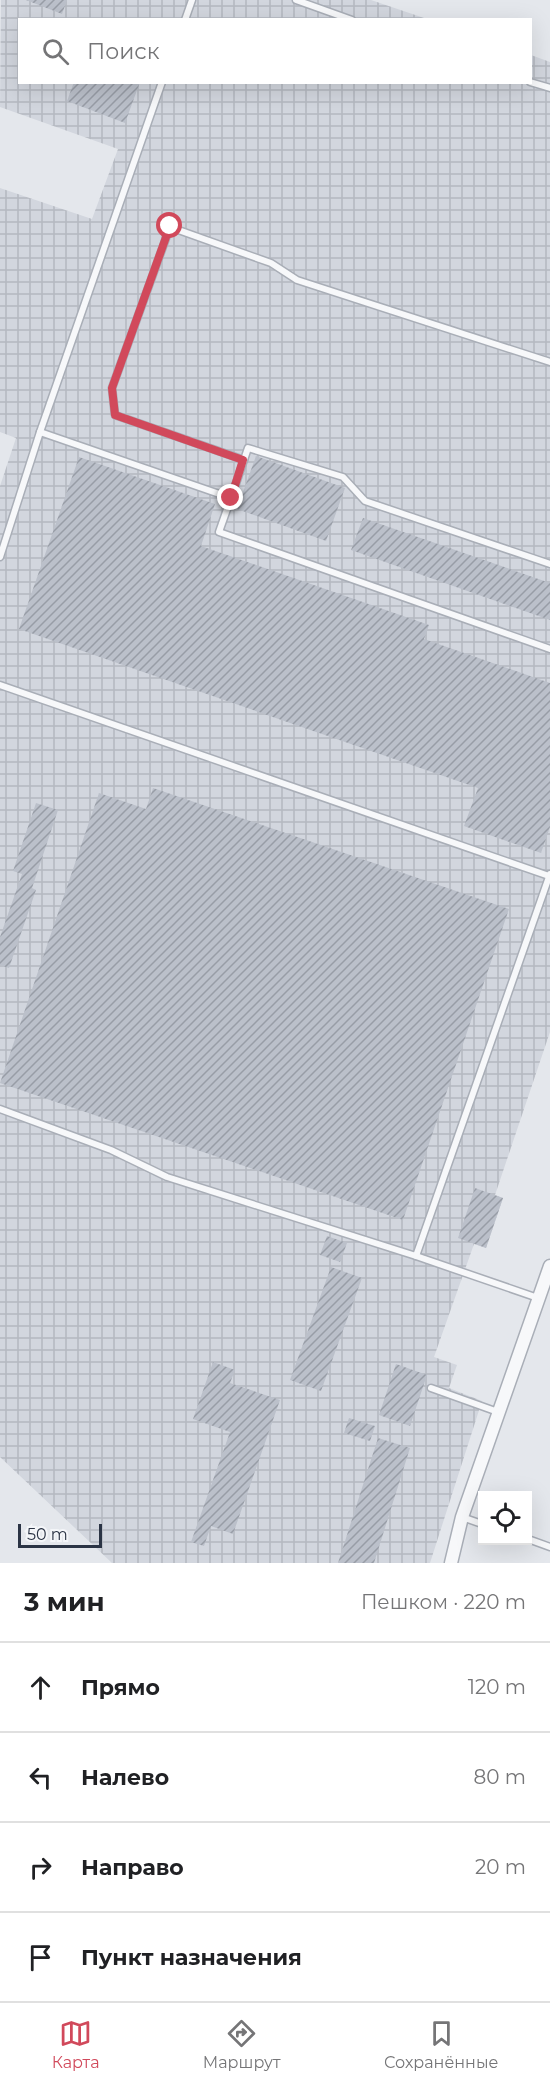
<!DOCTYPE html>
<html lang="ru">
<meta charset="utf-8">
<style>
body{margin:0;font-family:Montserrat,sans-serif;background:#f6f6f6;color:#202124}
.controls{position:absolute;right:18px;bottom:18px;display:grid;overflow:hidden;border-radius:0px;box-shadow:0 6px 24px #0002}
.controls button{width:54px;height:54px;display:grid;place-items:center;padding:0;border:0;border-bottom:2px solid #e0e0e0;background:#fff;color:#202124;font:30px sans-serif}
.scale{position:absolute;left:18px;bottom:15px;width:84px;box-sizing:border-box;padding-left:6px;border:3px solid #2b3445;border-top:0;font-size:16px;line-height:21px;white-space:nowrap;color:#2b3445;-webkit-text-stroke:4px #f4f6f9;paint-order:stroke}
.stop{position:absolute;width:18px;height:18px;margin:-14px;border:4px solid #d1495b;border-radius:50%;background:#fff}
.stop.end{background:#d1495b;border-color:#fff;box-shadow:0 2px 6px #0008}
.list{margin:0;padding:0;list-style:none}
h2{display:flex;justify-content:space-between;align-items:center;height:78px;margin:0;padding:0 24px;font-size:26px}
h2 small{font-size:20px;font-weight:400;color:#757577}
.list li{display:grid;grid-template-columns:39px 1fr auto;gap:18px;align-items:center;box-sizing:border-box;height:90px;padding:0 24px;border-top:2px solid #e0e0e0}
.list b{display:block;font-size:22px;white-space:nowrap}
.list em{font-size:20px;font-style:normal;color:#757577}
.icon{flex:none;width:33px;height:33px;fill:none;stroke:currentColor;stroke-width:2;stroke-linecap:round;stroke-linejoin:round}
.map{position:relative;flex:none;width:550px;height:1563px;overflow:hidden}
.search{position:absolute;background:#fff;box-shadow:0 6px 24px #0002;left:18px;right:18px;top:18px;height:66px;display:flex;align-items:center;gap:15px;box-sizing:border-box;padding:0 21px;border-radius:0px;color:#757577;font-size:22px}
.sheet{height:438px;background:#fff}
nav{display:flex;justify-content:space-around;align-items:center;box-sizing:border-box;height:84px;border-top:2px solid #e0e0e0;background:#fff;font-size:16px;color:#757577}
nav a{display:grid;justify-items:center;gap:3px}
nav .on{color:#d1495b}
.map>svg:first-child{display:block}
.industrial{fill:url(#industrial-grid)}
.building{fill:url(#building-hatch)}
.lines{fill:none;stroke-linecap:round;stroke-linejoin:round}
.lane-casing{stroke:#a9aeb7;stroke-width:9}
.street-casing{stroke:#a9aeb7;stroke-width:15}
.lane{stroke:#f7f8fa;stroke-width:6}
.street{stroke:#f7f8fa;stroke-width:12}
.route{stroke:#d1495b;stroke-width:8}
</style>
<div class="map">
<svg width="550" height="1563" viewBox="0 0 550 1563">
<defs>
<pattern id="industrial-grid" width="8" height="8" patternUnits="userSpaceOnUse" patternTransform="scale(1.5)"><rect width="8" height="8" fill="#d2d6de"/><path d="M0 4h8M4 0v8" fill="none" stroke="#b4b8c0"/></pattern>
<pattern id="building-hatch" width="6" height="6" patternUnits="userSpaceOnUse" patternTransform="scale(1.5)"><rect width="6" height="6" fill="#bbc0ca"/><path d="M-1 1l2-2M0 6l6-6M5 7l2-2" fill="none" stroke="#989da6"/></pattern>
</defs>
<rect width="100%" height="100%" fill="#e4e7ec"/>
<!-- industrial -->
<polygon class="industrial" points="1,0 371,0 427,19 20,20 20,82 530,82 531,55 550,62 550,1032 495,1195 503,1198 486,1248 474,1244 434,1357 457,1365 449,1388 482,1401 430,1563 112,1563 0,1457 0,486 16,438 0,432 0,188 92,219 118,149 0,107"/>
<!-- building -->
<g class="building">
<polygon points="26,0 67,0 62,14"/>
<polygon points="74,82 140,82 125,123 67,101"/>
<polygon points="256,456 345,488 326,541 237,509"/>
<polygon points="79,457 215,504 201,546 429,625 424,639 550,683 550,827 541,853 464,826 478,788 19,629"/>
<polygon points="363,518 550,583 550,620 351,550"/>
<polygon points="153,788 509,909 403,1220 0,1083 99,793 146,809"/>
<polygon points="36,803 58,810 32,888 36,890 9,968 0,965 0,937 22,874 13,871"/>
<polygon points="475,1188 503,1198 486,1248 458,1238"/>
<polygon points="327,1236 347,1243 340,1262 320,1255"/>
<polygon points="331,1267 362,1278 321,1391 290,1380"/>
<polygon points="213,1362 235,1370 230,1383 280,1400 233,1534 211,1526 204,1546 191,1542 230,1432 193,1419"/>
<polygon points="396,1364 427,1375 410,1426 379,1415"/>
<polygon points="349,1418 375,1426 370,1441 344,1433"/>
<polygon points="378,1438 410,1448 374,1563 338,1563"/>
</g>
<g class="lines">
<defs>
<g id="lane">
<polyline points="296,0 352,20"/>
<polyline points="185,20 192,0"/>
<polyline points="530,82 550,88"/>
<polyline points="40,432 231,498 219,532 550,649"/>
<polyline points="244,460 115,415 112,388 170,227 271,263 297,280 550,362"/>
<polyline points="231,498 248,448 343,477 365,501 550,564"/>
<polyline points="0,557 40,432 162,82"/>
<polyline points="0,685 549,876"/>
<polyline points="0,1109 111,1150 167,1177 416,1256 538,1298"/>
<polyline points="416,1256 550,874"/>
<polyline points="431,1388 498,1412"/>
<polyline points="462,1517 482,1524"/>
<polyline points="528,1539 550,1547"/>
</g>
<polyline id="street" points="451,1563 462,1517 550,1266"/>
</defs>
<!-- lane casing -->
<use href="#lane" class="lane-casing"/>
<!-- street casing -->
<use href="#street" class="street-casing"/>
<!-- lane -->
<use href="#lane" class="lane"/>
<!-- street -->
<use href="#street" class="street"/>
</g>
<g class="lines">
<!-- route -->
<polyline class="route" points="170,226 112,388 115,415 243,460 231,498"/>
</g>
</svg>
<div class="controls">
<button><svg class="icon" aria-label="locate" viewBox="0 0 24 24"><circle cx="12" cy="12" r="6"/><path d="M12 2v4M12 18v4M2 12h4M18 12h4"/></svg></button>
</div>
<div class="scale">50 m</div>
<div class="stop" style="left:170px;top:226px"></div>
<div class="stop end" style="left:231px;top:498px"></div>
<div class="search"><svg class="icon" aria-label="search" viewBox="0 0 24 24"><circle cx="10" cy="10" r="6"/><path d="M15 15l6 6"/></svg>Поиск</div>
</div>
<section class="sheet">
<h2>3 мин<small>Пешком · 220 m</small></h2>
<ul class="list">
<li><svg class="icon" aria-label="ahead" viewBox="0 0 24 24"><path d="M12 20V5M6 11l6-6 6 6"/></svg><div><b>Прямо</b></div><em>120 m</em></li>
<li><svg class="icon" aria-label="left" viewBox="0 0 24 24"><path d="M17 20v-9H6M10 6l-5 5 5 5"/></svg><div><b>Налево</b></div><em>80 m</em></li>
<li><svg class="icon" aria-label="right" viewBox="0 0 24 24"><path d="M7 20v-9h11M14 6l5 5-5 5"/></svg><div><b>Направо</b></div><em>20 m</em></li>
<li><svg class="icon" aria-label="arrive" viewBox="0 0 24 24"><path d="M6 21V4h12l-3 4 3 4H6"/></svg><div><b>Пункт назначения</b></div></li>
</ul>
</section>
<nav>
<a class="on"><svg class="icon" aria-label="map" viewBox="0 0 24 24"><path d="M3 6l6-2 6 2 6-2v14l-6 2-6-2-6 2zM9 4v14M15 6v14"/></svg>Карта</a>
<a><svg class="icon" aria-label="directions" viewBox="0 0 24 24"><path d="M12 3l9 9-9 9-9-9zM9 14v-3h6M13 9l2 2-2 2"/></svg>Маршрут</a>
<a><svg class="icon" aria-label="saved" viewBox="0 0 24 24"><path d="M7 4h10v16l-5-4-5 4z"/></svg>Сохранённые</a>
</nav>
